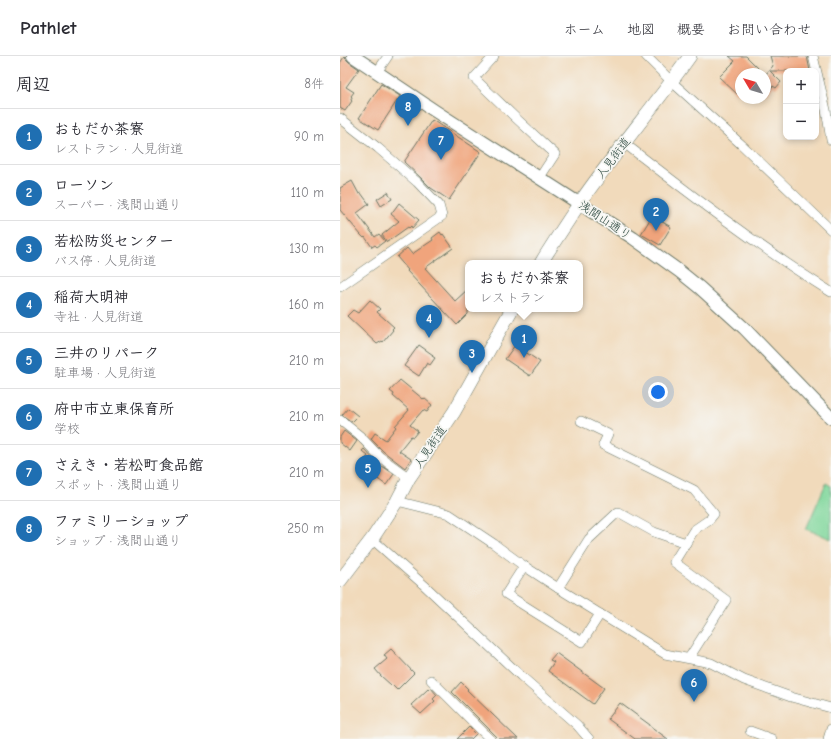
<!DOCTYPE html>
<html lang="ja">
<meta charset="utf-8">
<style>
body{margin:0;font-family:"Comic Neue","Klee One",sans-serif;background:#f2f2f3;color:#2b2b33}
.controls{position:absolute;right:12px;top:12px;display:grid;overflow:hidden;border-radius:8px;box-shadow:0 2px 6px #0003}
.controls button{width:36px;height:36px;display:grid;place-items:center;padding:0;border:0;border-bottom:1px solid #e1e1e2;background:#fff;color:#2b2b33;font:20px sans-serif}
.compass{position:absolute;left:395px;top:12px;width:36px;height:36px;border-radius:50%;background:#fff;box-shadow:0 2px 6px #0003;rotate:308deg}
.you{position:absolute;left:318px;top:336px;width:14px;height:14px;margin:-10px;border:3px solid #fff;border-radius:50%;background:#1a73e8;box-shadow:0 0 0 6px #1a73e833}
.badge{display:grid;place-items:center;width:26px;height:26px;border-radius:50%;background:#1f6fb2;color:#fff;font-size:13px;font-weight:700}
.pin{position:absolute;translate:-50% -33px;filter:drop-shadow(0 1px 2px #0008)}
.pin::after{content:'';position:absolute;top:21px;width:14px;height:12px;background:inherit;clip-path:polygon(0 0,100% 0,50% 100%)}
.popup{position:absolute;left:125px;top:204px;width:118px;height:52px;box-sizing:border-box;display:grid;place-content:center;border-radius:8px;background:#fff;filter:drop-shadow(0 1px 3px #0005);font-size:13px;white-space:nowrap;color:#7c7c81}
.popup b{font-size:15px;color:#2b2b33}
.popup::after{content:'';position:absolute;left:50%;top:100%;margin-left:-8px;border:8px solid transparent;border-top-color:#fff}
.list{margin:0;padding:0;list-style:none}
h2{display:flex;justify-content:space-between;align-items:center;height:52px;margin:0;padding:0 16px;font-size:17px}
h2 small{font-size:13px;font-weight:400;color:#7c7c81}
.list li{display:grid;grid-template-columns:26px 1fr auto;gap:12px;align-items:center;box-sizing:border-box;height:56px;padding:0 16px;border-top:1px solid #e1e1e2}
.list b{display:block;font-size:15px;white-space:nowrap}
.list p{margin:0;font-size:13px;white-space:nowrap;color:#7c7c81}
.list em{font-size:13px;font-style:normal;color:#7c7c81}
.map{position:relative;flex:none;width:491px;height:683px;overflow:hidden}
header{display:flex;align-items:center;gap:24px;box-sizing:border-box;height:56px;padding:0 20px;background:#fff;border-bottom:1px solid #e1e1e2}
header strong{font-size:19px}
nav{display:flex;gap:22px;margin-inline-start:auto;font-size:14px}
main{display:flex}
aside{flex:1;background:#fff}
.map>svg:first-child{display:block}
.green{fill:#80d79b;stroke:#508a68}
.building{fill:#f0a47b}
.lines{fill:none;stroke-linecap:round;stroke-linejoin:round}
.minor-casing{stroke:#687463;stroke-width:10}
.tertiary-casing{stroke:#687463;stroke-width:14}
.secondary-casing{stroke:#687463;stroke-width:14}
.minor{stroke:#fff;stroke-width:9}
.tertiary{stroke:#fff;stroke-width:12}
.secondary{stroke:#fff;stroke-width:13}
.labels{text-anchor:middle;stroke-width:3.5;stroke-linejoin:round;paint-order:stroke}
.street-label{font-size:12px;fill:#1f3d34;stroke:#f6f6f2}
</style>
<header>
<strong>Pathlet</strong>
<nav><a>ホーム</a><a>地図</a><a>概要</a><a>お問い合わせ</a></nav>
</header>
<main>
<aside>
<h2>周辺<small>8件</small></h2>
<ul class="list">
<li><span class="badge">1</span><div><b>おもだか茶寮</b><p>レストラン · 人見街道</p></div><em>90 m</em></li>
<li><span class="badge">2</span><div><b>ローソン</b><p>スーパー · 浅間山通り</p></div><em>110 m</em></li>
<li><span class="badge">3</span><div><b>若松防災センター</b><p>バス停 · 人見街道</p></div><em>130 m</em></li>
<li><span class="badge">4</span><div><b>稲荷大明神</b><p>寺社 · 人見街道</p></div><em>160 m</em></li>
<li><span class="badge">5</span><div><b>三井のリパーク</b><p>駐車場 · 人見街道</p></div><em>210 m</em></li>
<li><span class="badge">6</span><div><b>府中市立東保育所</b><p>学校</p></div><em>210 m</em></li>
<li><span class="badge">7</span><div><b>さえき・若松町食品館</b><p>スポット · 浅間山通り</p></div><em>210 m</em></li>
<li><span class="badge">8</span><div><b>ファミリーショップ</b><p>ショップ · 浅間山通り</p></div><em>250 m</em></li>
</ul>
</aside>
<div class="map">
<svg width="491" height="683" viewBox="0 0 491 683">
<rect width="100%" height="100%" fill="#f6f6f2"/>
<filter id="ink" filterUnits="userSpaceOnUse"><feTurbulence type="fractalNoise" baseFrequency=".025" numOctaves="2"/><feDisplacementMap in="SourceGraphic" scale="8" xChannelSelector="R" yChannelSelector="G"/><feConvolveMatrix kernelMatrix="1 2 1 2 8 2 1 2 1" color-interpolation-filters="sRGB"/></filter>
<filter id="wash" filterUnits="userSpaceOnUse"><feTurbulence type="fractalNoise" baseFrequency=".012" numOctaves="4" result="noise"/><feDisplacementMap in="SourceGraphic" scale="16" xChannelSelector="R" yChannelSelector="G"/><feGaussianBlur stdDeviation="0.9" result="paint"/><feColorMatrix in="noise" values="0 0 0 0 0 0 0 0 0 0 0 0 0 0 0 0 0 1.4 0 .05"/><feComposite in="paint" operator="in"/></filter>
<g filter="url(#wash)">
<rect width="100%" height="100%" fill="#f1dabb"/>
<!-- green -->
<polygon class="green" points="486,427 491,430 491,483 466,473"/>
<g id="blocks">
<!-- building -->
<g class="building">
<polygon points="389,0 406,0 418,12 412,18 401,18 401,33 397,38 379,21 395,5"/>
<polygon points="430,0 467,0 470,15 430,15 441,26 436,32 433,30 425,39 425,19 433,10"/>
<polygon points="4,1 9,6 19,13 6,31 14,36 11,40 12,41 11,44 12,45 5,55 0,52 0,7"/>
<polygon points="41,28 60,40 38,74 19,62"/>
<polygon points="92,64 141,96 109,144 91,132 81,122 64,106"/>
<polygon points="12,125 19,138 21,137 29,148 17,157 35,181 39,178 45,185 37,191 35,189 32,191 25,181 24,182 21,179 0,154 0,132"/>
<polygon points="48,136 52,143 41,150 37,143"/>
<polygon points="59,147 79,164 72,172 71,170 69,172 68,171 47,186 42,179 59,165 51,158"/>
<polygon points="312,160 331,171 320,189 301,178"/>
<polygon points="100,176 102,179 103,178 113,192 85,212 115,245 128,233 128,258 117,269 67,215 68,214 57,201 67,192 72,198 93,184 92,182"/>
<polygon points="30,244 40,253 37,256 54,271 52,273 53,274 43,286 42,285 37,288 7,260 13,254 18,257"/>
<polygon points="79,289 93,299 92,300 95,302 90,309 87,307 79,320 64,310"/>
<polygon points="175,289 200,306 190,320 165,303"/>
<polygon points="60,324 83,343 84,342 92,349 87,356 83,354 70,369 78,375 73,381 71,380 59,395 71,403 65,412 44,396 31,383 35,377 46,384 56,371 55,370 69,354 53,340 54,338 50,335"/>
<polygon points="8,352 18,360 12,366 2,359"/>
<polygon points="4,375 17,385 10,395 0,387 0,381"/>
<polygon points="24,393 36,406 54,418 46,429 20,410 28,400 22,395"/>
<polygon points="51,593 74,617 57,634 51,628 51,629 41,620 35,613 47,603 44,599"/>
<polygon points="216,597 264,632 253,648 208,615 214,606 210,604"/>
<polygon points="121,626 128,633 127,634 178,683 159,683 112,636"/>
<polygon points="91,632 97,639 93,643 95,645 81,658 71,649 88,633 89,634"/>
<polygon points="280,647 310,669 310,670 328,683 295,683 268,663"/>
<polygon points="129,671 136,678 131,683 117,683"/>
</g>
</g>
</g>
<g filter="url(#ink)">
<use href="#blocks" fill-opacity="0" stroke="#687463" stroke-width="1"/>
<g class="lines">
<defs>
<g id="minor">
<polyline points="154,0 134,22 178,64 215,98 200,121"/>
<polyline points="306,0 332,26 402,89 491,174"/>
<polyline points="473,0 486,54 491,84"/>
<polyline points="37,16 48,0"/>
<polyline points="0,62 38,92 77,126 99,149 102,160 0,231"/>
<path d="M 284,87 C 351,139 419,191 491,236"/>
<polyline points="0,364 20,380 40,401 69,422"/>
<polyline points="241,365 268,378 263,389 354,434 374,458 370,463 354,474 334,506 386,544 349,602"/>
<polyline points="57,445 109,458 154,488 184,510 218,532 325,598 371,607 404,624 451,641 491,652"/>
<polyline points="32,483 84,529 181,620 237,669 249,683"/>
<polyline points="184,510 166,538 242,586 260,558"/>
<polyline points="218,532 249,483 278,456 314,476 346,487"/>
<polyline points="91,624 150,683"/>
<polyline points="410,675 432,683"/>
<polyline points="488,683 491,673"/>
</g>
<polyline id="tertiary" points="13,0 95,55 293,182 339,215 360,232 404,272 491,362"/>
<g id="secondary">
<path d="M 201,207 C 213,187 226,168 239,148 C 274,97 314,51 350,0"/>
<polyline points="0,525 32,483 57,445 69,422 114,356 172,253"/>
</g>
</defs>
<!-- minor casing -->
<use href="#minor" class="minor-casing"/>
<!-- tertiary casing -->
<use href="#tertiary" class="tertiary-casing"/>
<!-- secondary casing -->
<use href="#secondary" class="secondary-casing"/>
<!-- minor -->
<use href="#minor" class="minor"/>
<!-- tertiary -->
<use href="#tertiary" class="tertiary"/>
<!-- secondary -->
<use href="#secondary" class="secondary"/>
</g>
</g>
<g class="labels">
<!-- street labels -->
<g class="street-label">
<text transform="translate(273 102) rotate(-53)" y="4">人見街道</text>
<text transform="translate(265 164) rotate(33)" y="4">浅間山通り</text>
<text transform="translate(90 391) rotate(-56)" y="4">人見街道</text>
</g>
</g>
</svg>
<div class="controls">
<button>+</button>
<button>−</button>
</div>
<svg class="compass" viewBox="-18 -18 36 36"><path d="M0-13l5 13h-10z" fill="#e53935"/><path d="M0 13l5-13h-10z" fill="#7c7c81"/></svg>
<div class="you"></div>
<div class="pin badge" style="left:184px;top:302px">1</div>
<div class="popup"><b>おもだか茶寮</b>レストラン</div>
<div class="pin badge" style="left:316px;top:175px">2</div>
<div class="pin badge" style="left:132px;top:317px">3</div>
<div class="pin badge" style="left:89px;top:282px">4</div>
<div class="pin badge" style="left:28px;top:432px">5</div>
<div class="pin badge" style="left:354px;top:646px">6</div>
<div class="pin badge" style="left:101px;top:104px">7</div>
<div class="pin badge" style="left:68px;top:70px">8</div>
</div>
</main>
